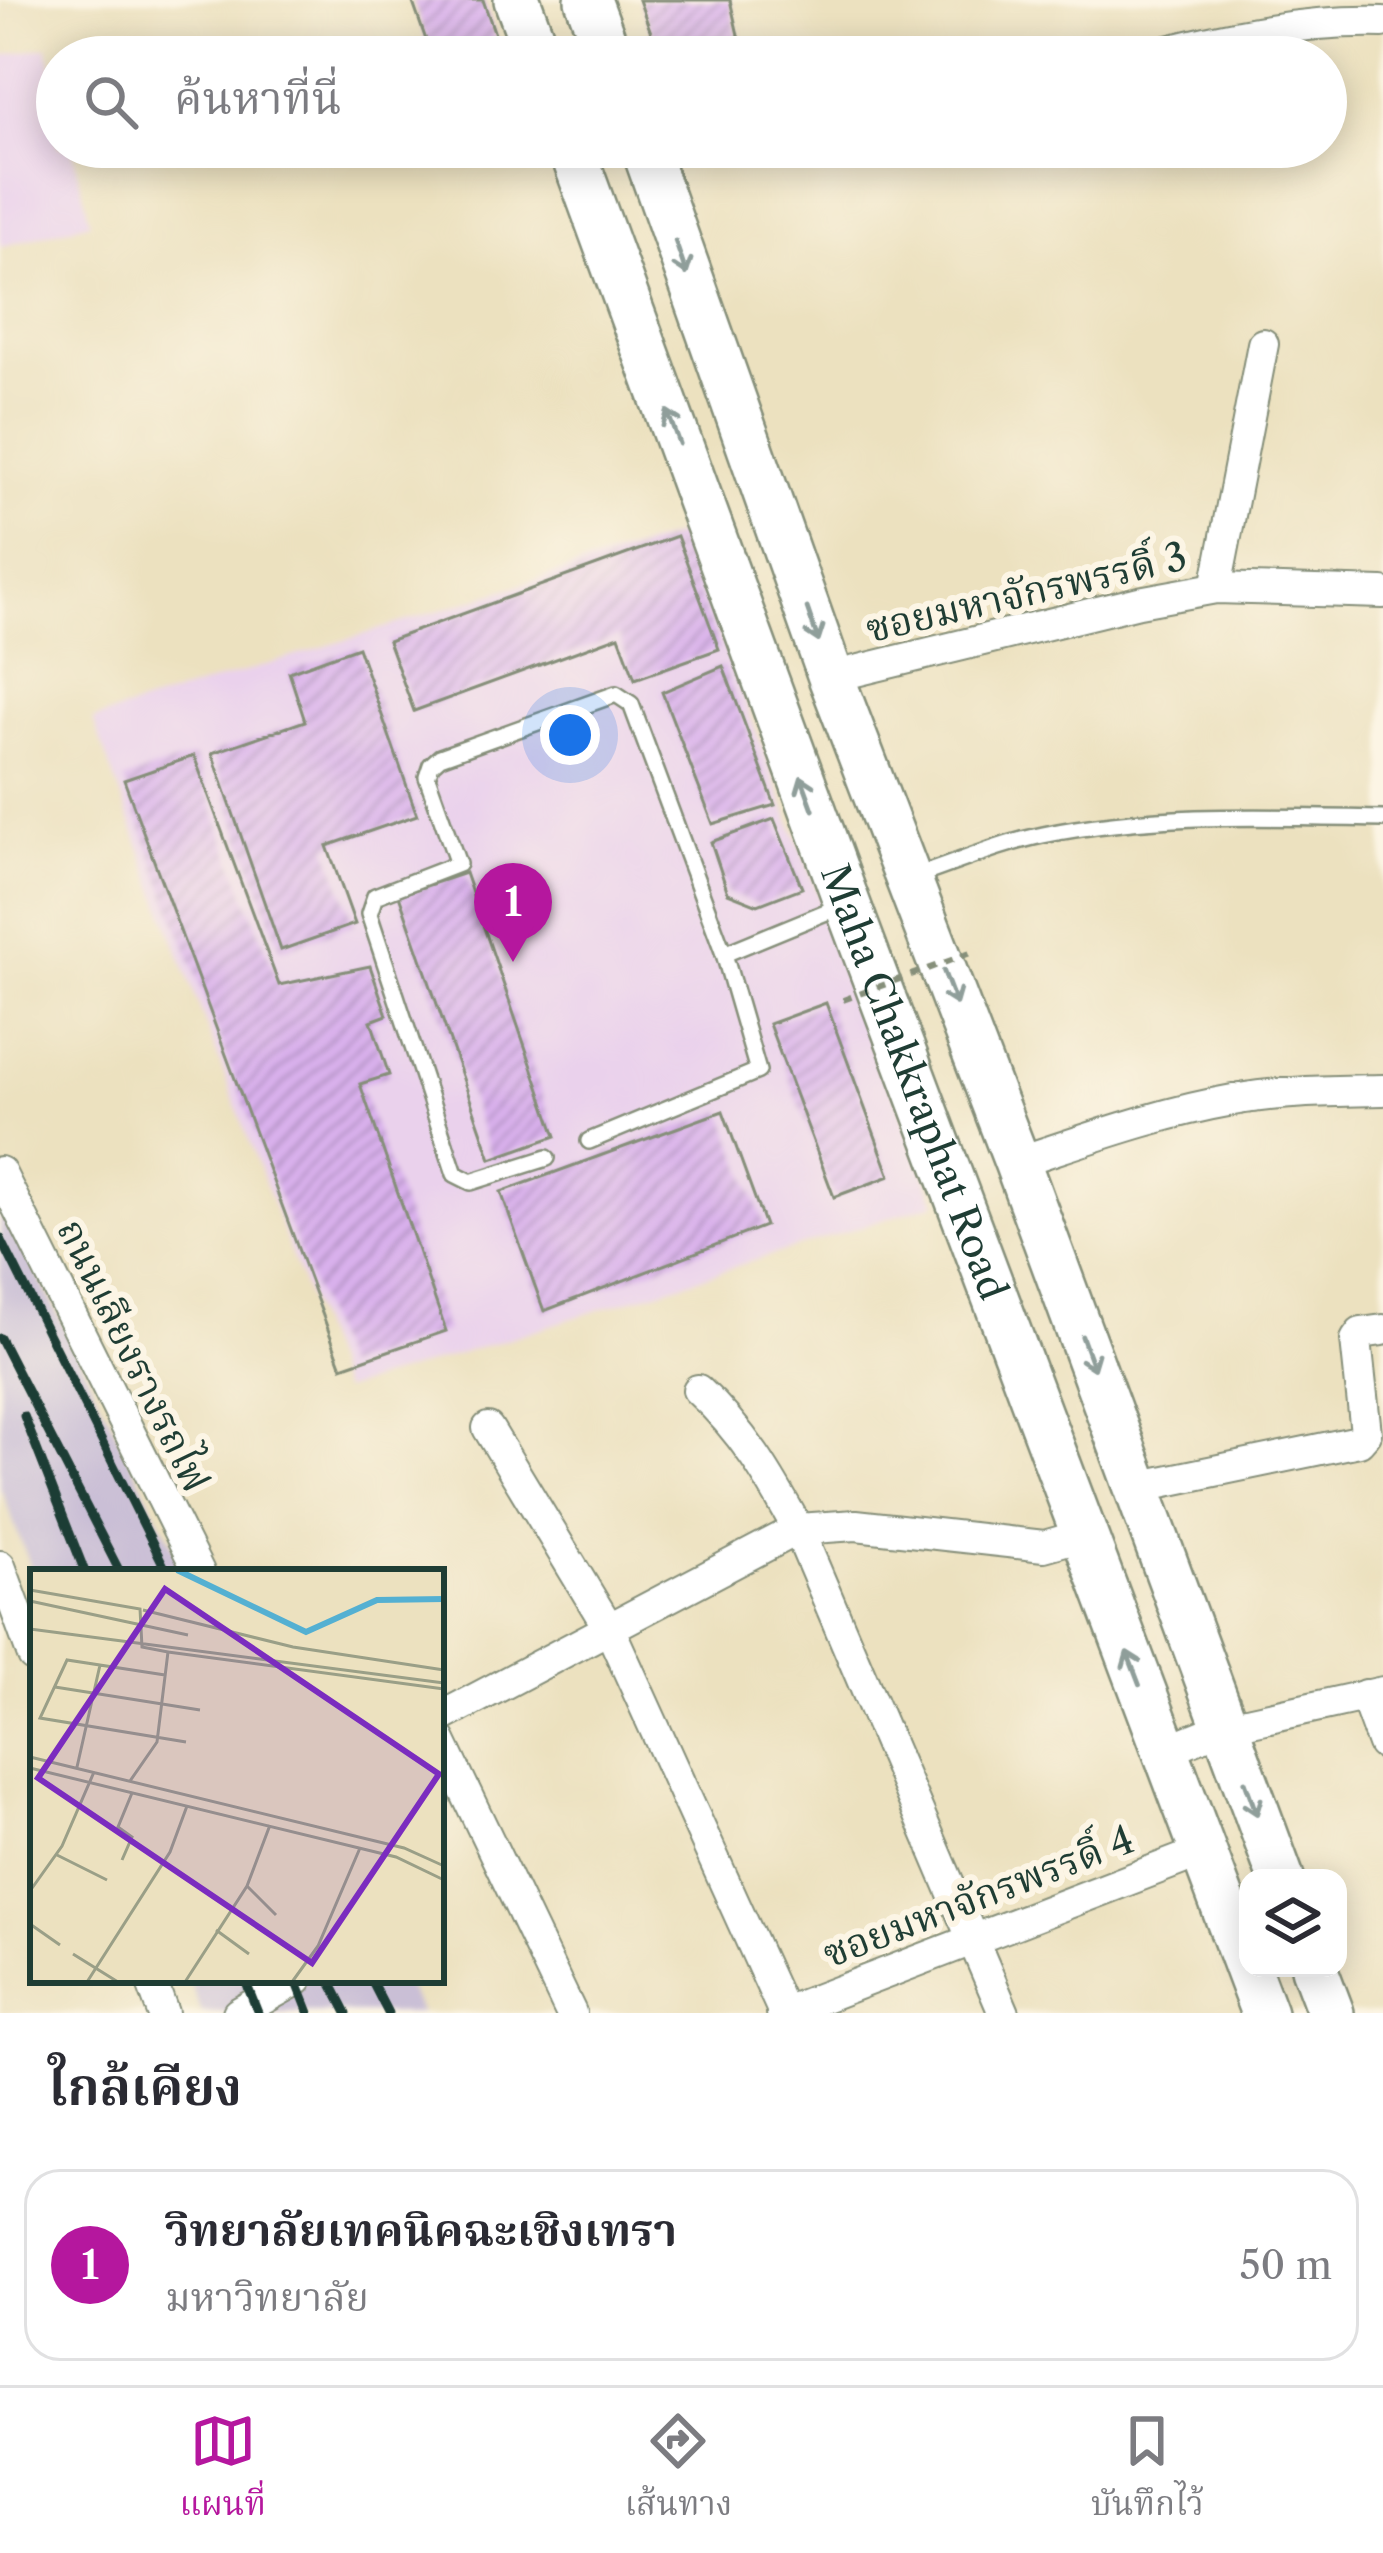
<!DOCTYPE html>
<html lang="th">
<meta charset="utf-8">
<style>
body{margin:0;font-family:"Libre Caslon Text","Noto Serif Thai",serif;background:#f2f2f3;color:#2b2b33}
.controls{position:absolute;right:36px;bottom:36px;display:grid;overflow:hidden;border-radius:24px;box-shadow:0 6px 30px #0003}
.controls button{width:108px;height:108px;display:grid;place-items:center;padding:0;border:0;border-bottom:3px solid #e1e1e2;background:#fff;color:#2b2b33;font:60px sans-serif}
.you{position:absolute;left:570px;top:735px;width:42px;height:42px;margin:-30px;border:9px solid #fff;border-radius:50%;background:#1a73e8;box-shadow:0 0 0 18px #1a73e833}
.badge{display:grid;place-items:center;width:78px;height:78px;border-radius:50%;background:#b5179e;color:#fff;font-size:39px;font-weight:700}
.pin{position:absolute;translate:-50% -99px;filter:drop-shadow(0 3px 6px #0008)}
.pin::after{content:'';position:absolute;top:63px;width:42px;height:36px;background:inherit;clip-path:polygon(0 0,100% 0,50% 100%)}
.list{margin:0;padding:0;list-style:none}
h2{display:flex;justify-content:space-between;align-items:center;height:156px;margin:0;padding:0 48px;font-size:51px}
h2 small{font-size:39px;font-weight:400;color:#7c7c81}
.list li{display:grid;grid-template-columns:78px 1fr auto;gap:36px;align-items:center;box-sizing:border-box;height:192px;margin:0 24px 24px;padding:0 24px;border:3px solid #e1e1e2;border-radius:36px}
.list b{display:block;font-size:45px;white-space:nowrap}
.list p{margin:0;font-size:39px;white-space:nowrap;color:#7c7c81}
.list em{font-size:39px;font-style:normal;color:#7c7c81}
.icon{flex:none;width:66px;height:66px;fill:none;stroke:currentColor;stroke-width:2;stroke-linecap:round;stroke-linejoin:round}
.map{position:relative;flex:none;width:1383px;height:2013px;overflow:hidden}
.search{position:absolute;background:#fff;box-shadow:0 6px 30px #0003;left:36px;right:36px;top:36px;height:132px;display:flex;align-items:center;gap:30px;box-sizing:border-box;padding:0 42px;border-radius:66px;color:#7c7c81;font-size:45px}
.sheet{height:372px;background:#fff}
nav{display:flex;justify-content:space-around;align-items:center;box-sizing:border-box;height:168px;border-top:3px solid #e1e1e2;background:#fff;font-size:33px;color:#7c7c81}
nav a{display:grid;justify-items:center;gap:6px}
nav .on{color:#b5179e}
.map>svg:first-child{display:block}
.built{fill:#ead1ec}
.railway{fill:#cabfd6}
.building{fill:url(#building-hatch)}
.lines{fill:none;stroke-linecap:round;stroke-linejoin:round}
.lane-casing{stroke:#868f7a;stroke-width:20}
.street-casing{stroke:#868f7a;stroke-width:34}
.primary-casing{stroke:#868f7a;stroke-width:50}
.lane{stroke:#fff;stroke-width:15}
.street{stroke:#fff;stroke-width:30}
.primary{stroke:#fff;stroke-width:45}
.rail{stroke:#1f3d34;stroke-width:9}
.path-bridge{stroke:#868f7a;stroke-width:6;stroke-dasharray:9 9;stroke-linecap:butt}
.oneway{stroke:#8f9e9a}
.labels{text-anchor:middle;stroke-width:12;stroke-linejoin:round;paint-order:stroke}
.street-label{font-size:39px;fill:#1f3d34;stroke:#fcf5e5}
.inset-river{fill:none;stroke:#54b0d2;stroke-width:6}
.inset-road{fill:none;stroke:#9a9f87;stroke-width:3}
.view{fill:#7b2cbf;fill-opacity:0.15;stroke:#7b2cbf;stroke-width:6}
.inset-edge{fill:none;stroke:#1f3d34;stroke-width:6}
</style>
<div class="map">
<svg width="1383" height="2013" viewBox="0 0 1383 2013">
<defs>
<pattern id="building-hatch" width="6" height="6" patternUnits="userSpaceOnUse" patternTransform="scale(3)"><rect width="6" height="6" fill="#d9b0ec"/><path d="M-1 1l2-2M0 6l6-6M5 7l2-2" fill="none" stroke="#af90c0"/></pattern>
</defs>
<rect width="100%" height="100%" fill="#fcf5e5"/>
<filter id="ink" filterUnits="userSpaceOnUse"><feTurbulence type="fractalNoise" baseFrequency=".00833" numOctaves="2"/><feDisplacementMap in="SourceGraphic" scale="24" xChannelSelector="R" yChannelSelector="G"/><feConvolveMatrix kernelMatrix="1 2 1 2 8 2 1 2 1" color-interpolation-filters="sRGB"/></filter>
<filter id="wash" filterUnits="userSpaceOnUse"><feTurbulence type="fractalNoise" baseFrequency=".004" numOctaves="4" result="noise"/><feDisplacementMap in="SourceGraphic" scale="48" xChannelSelector="R" yChannelSelector="G"/><feGaussianBlur stdDeviation="2.7" result="paint"/><feColorMatrix in="noise" values="0 0 0 0 0 0 0 0 0 0 0 0 0 0 0 0 0 1.4 0 .05"/><feComposite in="paint" operator="in"/></filter>
<g filter="url(#wash)">
<rect width="100%" height="100%" fill="#ece1bf"/>
<!-- built -->
<g class="built">
<polygon points="47,47 57,87 57,147 72,147 90,222 0,247 0,56"/>
<polygon points="681,534 936,1203 342,1391 93,720"/>
</g>
<!-- railway -->
<g class="railway">
<polygon points="0,1199 186,1572 33,1573 0,1487"/>
<polygon points="189,1980 403,1980 421,2013 202,2013"/>
</g>
<g id="blocks">
<!-- building -->
<g class="building">
<polygon points="412,0 483,0 503,57 432,57"/>
<polygon points="639,0 730,0 743,57 660,57"/>
<polygon points="677,536 719,649 635,679 619,636 414,711 388,641"/>
<polygon points="358,647 417,815 327,846 355,924 281,950 212,753 305,721 289,672"/>
<polygon points="723,666 775,805 713,824 662,692"/>
<polygon points="194,756 279,985 370,966 387,1015 371,1021 389,1075 360,1084 446,1331 342,1367 124,780"/>
<polygon points="774,819 802,888 758,905 728,893 711,842"/>
<polygon points="465,873 556,1136 491,1159 399,895"/>
<polygon points="826,1003 890,1176 834,1197 769,1024"/>
<polygon points="723,1111 765,1226 544,1311 501,1192"/>
</g>
</g>
</g>
<g filter="url(#ink)">
<use href="#blocks" fill-opacity="0" stroke="#868f7a" stroke-width="3"/>
<g class="lines">
<defs>
<g id="lane">
<path d="M 911,878 C 954,864 999,844 1043,835 C 1155,812 1269,817 1383,819"/>
<polyline points="724,954 843,905"/>
<polyline points="547,1158 471,1182 455,1174 369,914 375,896 458,864 427,777 431,765 440,757 616,694 631,704 724,954 758,1071 589,1141"/>
</g>
<g id="street">
<path d="M 1145,57 C 1224,36 1302,20 1383,22"/>
<polyline points="1216,588 1263,344"/>
<polyline points="831,677 1139,602 1216,588 1383,593"/>
<path d="M 1017,1162 C 1088,1139 1159,1113 1233,1100 C 1283,1091 1333,1091 1383,1090"/>
<polyline points="0,1172 199,1572"/>
<path d="M 698,1390 C 743,1431 769,1476 798,1529 L 1004,2013"/>
<polyline points="488,1428 610,1630 784,2013"/>
<polyline points="1137,1487 1359,1441 1366,1433 1356,1340 1361,1333 1383,1330"/>
<polyline points="0,1566 33,1656"/>
<polyline points="1365,1695 1383,1744"/>
<polyline points="441,1717 798,1529 856,1525 1044,1546 1083,1535"/>
<polyline points="441,1741 571,2013"/>
<polyline points="1164,1751 1224,1727 1383,1692"/>
<polyline points="151,1980 163,2013"/>
<polyline points="238,2013 297,1980"/>
<polyline points="782,2013 1201,1852"/>
</g>
<g id="primary">
<polyline points="517,0 538,57"/>
<polyline points="588,0 609,57"/>
<path id="s1" d="M 571,147 L 847,903 L 1264,2013"/>
<polyline points="644,147 831,677 1017,1162 1281,1878"/>
<polyline points="1314,1968 1331,2013"/>
</g>
</defs>
<!-- lane casing -->
<use href="#lane" class="lane-casing"/>
<!-- street casing -->
<use href="#street" class="street-casing"/>
<!-- primary casing -->
<use href="#primary" class="primary-casing"/>
<!-- lane -->
<use href="#lane" class="lane"/>
<!-- street -->
<use href="#street" class="street"/>
<!-- primary -->
<use href="#primary" class="primary"/>
<!-- rail -->
<g class="rail">
<polyline points="0,1237 167,1572"/>
<polyline points="0,1338 120,1572"/>
<polyline points="24,1416 85,1572"/>
<polyline points="245,1980 258,2013"/>
<polyline points="296,1980 309,2013"/>
<polyline points="330,1980 347,2013"/>
<polyline points="371,1980 388,2013"/>
</g>
<!-- path-bridge -->
<polyline class="path-bridge" points="843,1000 973,952"/>
</g>
<!-- one-way arrows -->
<defs><path id="oneway-shaft" d="M-6 0H5M1.5-3L5.5 0L1.5 3" fill="none" stroke-width="1.6" stroke-linecap="round" stroke-linejoin="round" transform="scale(3)"/></defs>
<g class="oneway">
<use href="#oneway-shaft" transform="translate(681 258) rotate(71)"/>
<use href="#oneway-shaft" transform="translate(673 427) rotate(-110)"/>
<use href="#oneway-shaft" transform="translate(813 625) rotate(71)"/>
<use href="#oneway-shaft" transform="translate(807 793) rotate(-110)"/>
<use href="#oneway-shaft" transform="translate(950 988) rotate(69)"/>
<use href="#oneway-shaft" transform="translate(1088 1353) rotate(70)"/>
<use href="#oneway-shaft" transform="translate(1133 1668) rotate(-111)"/>
<use href="#oneway-shaft" transform="translate(1251 1798) rotate(70)"/>
</g>
</g>
<g class="labels">
<!-- street labels -->
<g class="street-label">
<text transform="translate(1026 592) rotate(-13)" y="14">ซอยมหาจักรพรรดิ์ 3</text>
<text dy="14" stroke="none"><textPath href="#s1" startOffset="996">Maha Chakkraphat Road</textPath></text>
<text transform="translate(134 1355) rotate(64)" y="14">ถนนเลียงรางรถไฟ</text>
<text transform="translate(978 1896) rotate(-21)" y="14">ซอยมหาจักรพรรดิ์ 4</text>
</g>
</g>
<!-- overview -->
<g transform="translate(30 1569)">
<rect width="414" height="414" fill="#ece1bf"/>
<path class="inset-river" d="M 147,1 L 276,63 L 347,31 L 414,30"/>
<path class="inset-road" d="M 0,21 L 110,40 L 112,78 L 138,83 L 127,173 L 100,212M 0,32 L 158,66M 113,41 L 263,78 L 414,101M 0,60 L 414,114M 138,83 L 414,120M 135,106 L 37,91 L 10,149 L 156,173M 25,118 L 170,141M 0,188 L 374,279 L 414,297M 47,198 L 70,96M 0,199 L 366,288 L 414,311M 27,286 L 77,311M 92,291 L 102,268 L 88,258 L 102,224M 217,317 L 246,346M 0,322 L 32,277 L 64,203M 0,355 L 30,376M 186,361 L 219,385M 43,385 L 88,413M 57,413 L 140,283 L 157,237M 155,413 L 217,317 L 240,256M 262,413 L 288,377 L 330,279"/>
<path class="view" d="M 135,20 L 409,205 L 282,394 L 8,209 Z"/>
<rect width="414" height="414" class="inset-edge"/>
</g>
</svg>
<div class="controls">
<button><svg class="icon" aria-label="layers" viewBox="0 0 24 24"><path d="M12 4l9 5-9 5-9-5zM3 14l9 5 9-5"/></svg></button>
</div>
<div class="you"></div>
<div class="pin badge" style="left:513px;top:962px">1</div>
<div class="search"><svg class="icon" aria-label="search" viewBox="0 0 24 24"><circle cx="10" cy="10" r="6"/><path d="M15 15l6 6"/></svg>ค้นหาที่นี่</div>
</div>
<section class="sheet">
<h2>ใกล้เคียง<small></small></h2>
<ul class="list">
<li><span class="badge">1</span><div><b>วิทยาลัยเทคนิคฉะเชิงเทรา</b><p>มหาวิทยาลัย</p></div><em>50 m</em></li>
</ul>
</section>
<nav>
<a class="on"><svg class="icon" aria-label="map" viewBox="0 0 24 24"><path d="M3 6l6-2 6 2 6-2v14l-6 2-6-2-6 2zM9 4v14M15 6v14"/></svg>แผนที่</a>
<a><svg class="icon" aria-label="directions" viewBox="0 0 24 24"><path d="M12 3l9 9-9 9-9-9zM9 14v-3h6M13 9l2 2-2 2"/></svg>เส้นทาง</a>
<a><svg class="icon" aria-label="saved" viewBox="0 0 24 24"><path d="M7 4h10v16l-5-4-5 4z"/></svg>บันทึกไว้</a>
</nav>
